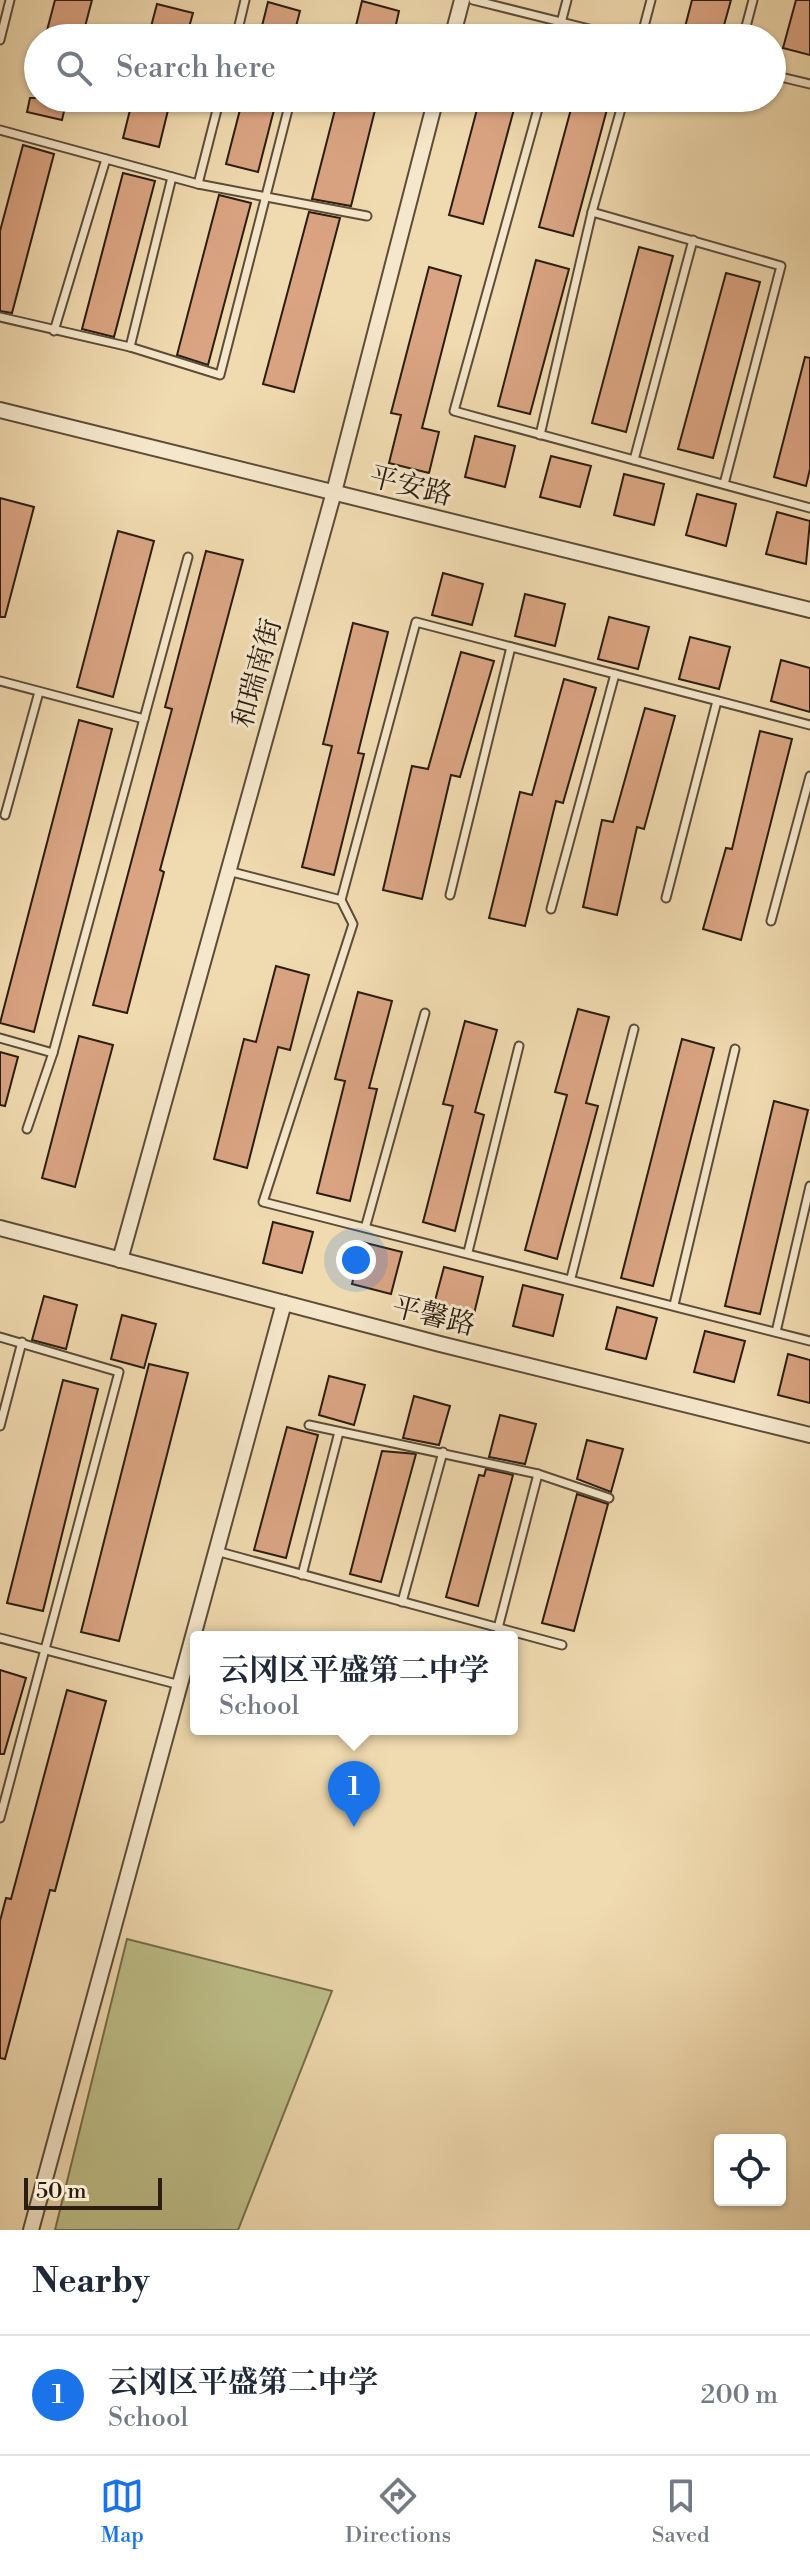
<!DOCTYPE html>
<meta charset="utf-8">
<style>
body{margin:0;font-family:"Libre Bodoni","Noto Serif SC",serif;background:#f2f2f3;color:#1f2937}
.controls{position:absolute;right:24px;bottom:24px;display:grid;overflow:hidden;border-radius:8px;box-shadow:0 2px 6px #0004}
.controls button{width:72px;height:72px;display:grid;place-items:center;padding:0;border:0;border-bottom:2px solid #e0e1e3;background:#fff;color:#1f2937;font:40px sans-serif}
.scale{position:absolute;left:24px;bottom:20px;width:138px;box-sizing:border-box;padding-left:8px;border:4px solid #2a1d12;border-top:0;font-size:22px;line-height:28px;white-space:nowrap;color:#2a1d12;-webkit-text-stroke:6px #f5e7cb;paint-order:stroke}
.you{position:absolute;left:356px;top:1260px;width:28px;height:28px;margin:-20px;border:6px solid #fff;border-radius:50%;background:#1a73e8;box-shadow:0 0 0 12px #1a73e833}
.badge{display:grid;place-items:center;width:52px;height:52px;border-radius:50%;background:#1a73e8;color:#fff;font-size:26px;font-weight:700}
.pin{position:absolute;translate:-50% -66px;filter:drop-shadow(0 2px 4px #0008)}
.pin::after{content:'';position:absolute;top:42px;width:28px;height:24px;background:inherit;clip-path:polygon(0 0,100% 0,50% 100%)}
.popup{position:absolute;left:190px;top:1631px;width:328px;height:104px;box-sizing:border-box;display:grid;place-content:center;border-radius:8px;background:#fff;filter:drop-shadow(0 2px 6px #0005);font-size:26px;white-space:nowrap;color:#747a83}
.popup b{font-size:30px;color:#1f2937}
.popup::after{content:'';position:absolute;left:50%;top:100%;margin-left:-16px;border:16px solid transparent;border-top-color:#fff}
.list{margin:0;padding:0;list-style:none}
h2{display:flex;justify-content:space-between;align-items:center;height:104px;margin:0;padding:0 32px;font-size:34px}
h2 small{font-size:26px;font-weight:400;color:#747a83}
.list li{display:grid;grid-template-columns:52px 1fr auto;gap:24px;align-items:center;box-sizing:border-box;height:120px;padding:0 32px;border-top:2px solid #e0e1e3}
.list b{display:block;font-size:30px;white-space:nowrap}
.list p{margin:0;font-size:26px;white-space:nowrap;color:#747a83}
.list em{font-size:26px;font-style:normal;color:#747a83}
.icon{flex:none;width:44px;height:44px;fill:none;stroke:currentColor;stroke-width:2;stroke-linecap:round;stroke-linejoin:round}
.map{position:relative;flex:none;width:810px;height:2230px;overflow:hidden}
.search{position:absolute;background:#fff;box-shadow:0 2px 6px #0004;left:24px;right:24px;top:24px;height:88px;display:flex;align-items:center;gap:20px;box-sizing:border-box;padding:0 28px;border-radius:44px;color:#747a83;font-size:30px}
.sheet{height:224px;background:#fff}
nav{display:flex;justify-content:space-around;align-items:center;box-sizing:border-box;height:112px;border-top:2px solid #e0e1e3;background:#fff;font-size:22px;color:#747a83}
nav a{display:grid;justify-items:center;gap:4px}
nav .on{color:#1a73e8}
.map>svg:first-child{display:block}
.green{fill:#bdbe88;stroke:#746e4d;stroke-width:2}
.building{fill:#daa482;stroke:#2a1d12;stroke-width:2}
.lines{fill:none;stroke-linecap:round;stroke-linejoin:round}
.lane-casing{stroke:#5c4c39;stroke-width:11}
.street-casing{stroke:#5c4c39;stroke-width:18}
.lane{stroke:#f5e7cb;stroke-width:7}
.street{stroke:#f5e7cb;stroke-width:14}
.labels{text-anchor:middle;stroke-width:6;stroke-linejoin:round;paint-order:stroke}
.street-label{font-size:28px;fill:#2a1d12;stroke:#f5e7cb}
</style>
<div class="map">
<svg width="810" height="2230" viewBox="0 0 810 2230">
<rect width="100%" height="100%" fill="#f0daaf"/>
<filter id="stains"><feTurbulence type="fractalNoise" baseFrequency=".0025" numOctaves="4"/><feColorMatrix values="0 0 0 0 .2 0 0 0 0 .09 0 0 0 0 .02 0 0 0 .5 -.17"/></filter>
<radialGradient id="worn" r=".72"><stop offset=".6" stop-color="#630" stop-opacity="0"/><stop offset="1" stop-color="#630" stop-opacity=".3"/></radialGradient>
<!-- green -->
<polygon class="green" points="127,1939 332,1991 238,2230 55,2230"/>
<!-- building -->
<g class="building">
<polygon points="55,0 92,0 82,38 45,38"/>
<polygon points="692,0 731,0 721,36 685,27"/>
<polygon points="796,0 810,0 810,55 783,48"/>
<polygon points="362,1 399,11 393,38 353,38"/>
<polygon points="268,2 300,11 293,38 259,38"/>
<polygon points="157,4 193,13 186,38 148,38"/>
<polygon points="30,98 67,98 62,120 27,112"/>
<polygon points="133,98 171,98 159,147 123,138"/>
<polygon points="243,98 277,98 258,172 226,164"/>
<polygon points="338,98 378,98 351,206 312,199"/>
<polygon points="480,98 517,98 483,224 449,215"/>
<polygon points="574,98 610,98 573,236 539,227"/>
<polygon points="23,145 54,154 12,313 0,311 0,231"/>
<polygon points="123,173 155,181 114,337 82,329"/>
<polygon points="219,195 251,203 208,365 177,355"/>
<polygon points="309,212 340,218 294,392 263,384"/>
<polygon points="639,247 673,256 626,432 592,423"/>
<polygon points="536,260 569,269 530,414 498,406"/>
<polygon points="429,267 461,276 422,428 439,432 429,473 389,463 401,415 391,413"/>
<polygon points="726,273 760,282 713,458 678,449"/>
<polygon points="805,357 810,358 810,469 806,486 774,477"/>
<polygon points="475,436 515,446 505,487 465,477"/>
<polygon points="551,456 591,466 580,507 540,497"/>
<polygon points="624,474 664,484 654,525 614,515"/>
<polygon points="697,494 736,504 726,546 686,535"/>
<polygon points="0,498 34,507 5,617 0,617"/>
<polygon points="777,512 810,521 806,564 766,554"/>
<polygon points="118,531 154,541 113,697 77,687"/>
<polygon points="206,551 243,560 160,870 164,872 127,1013 93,1005 172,709 165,707"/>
<polygon points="443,573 483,584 472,625 432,615"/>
<polygon points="525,594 565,604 555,646 515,636"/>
<polygon points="609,617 649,627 638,669 598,659"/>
<polygon points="353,623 388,632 358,753 364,754 334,875 302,867 332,746 323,744"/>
<polygon points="690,637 730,647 719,689 679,679"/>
<polygon points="461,652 494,661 460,777 451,775 422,899 383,890 412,766 428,769"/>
<polygon points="781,660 810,668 810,712 771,701"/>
<polygon points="564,679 596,688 563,803 556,801 525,926 489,918 520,792 532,795"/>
<polygon points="645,708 675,716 644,829 637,827 617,915 583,907 602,820 613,822"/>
<polygon points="79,720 112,729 34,1032 0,1023"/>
<polygon points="760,731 792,739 741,940 703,929 726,848 732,849"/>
<polygon points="276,966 309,975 290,1050 278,1047 247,1168 214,1159 244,1039 256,1042"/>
<polygon points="358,992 392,1001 369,1088 377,1089 350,1201 317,1193 345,1081 335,1079"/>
<polygon points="578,1009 609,1017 586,1103 598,1106 557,1259 525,1250 567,1095 555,1092"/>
<polygon points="465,1021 497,1030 475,1112 484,1115 455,1231 423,1222 453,1106 443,1104"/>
<polygon points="79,1036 113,1045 75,1187 42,1178"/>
<polygon points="682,1039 714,1048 653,1286 621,1278"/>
<polygon points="0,1052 18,1057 5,1106 0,1105"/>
<polygon points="774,1101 808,1110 760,1314 725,1306"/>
<polygon points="273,1222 313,1232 302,1273 263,1263"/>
<polygon points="362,1242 402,1252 391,1294 352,1284"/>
<polygon points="444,1267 483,1277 473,1318 433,1308"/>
<polygon points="523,1285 563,1295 553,1336 513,1326"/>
<polygon points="44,1296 77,1305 66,1349 32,1340"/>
<polygon points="617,1307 657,1318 646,1359 606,1349"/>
<polygon points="122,1315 156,1324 144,1368 111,1359"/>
<polygon points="705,1331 745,1341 734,1382 694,1372"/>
<polygon points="788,1354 810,1360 810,1403 778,1395"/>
<polygon points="149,1364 188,1373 119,1641 81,1632"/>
<polygon points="329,1376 365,1385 354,1425 319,1415"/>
<polygon points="63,1380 98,1389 43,1611 7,1603"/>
<polygon points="414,1396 450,1406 439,1445 403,1438"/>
<polygon points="500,1415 536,1424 525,1464 489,1457"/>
<polygon points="287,1427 318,1435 286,1558 254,1550"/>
<polygon points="587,1440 623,1449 611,1492 577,1479"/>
<polygon points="382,1451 416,1454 381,1582 350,1574"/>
<polygon points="486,1469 513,1475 478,1606 446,1597 479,1475 484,1476"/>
<polygon points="577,1494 608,1504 574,1631 542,1623"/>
<polygon points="0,1670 26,1678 4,1754 0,1754"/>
<polygon points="67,1690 106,1701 55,1891 50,1890 5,2059 0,2058 0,1921 6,1898 11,1899"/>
</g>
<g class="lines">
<defs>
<g id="lane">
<polyline points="473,0 625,38"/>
<polyline points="236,38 245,0"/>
<polyline points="557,38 567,0"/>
<polyline points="641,38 651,0"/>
<polyline points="743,38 753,0"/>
<polyline points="0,40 10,0"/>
<polyline points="772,75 810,84"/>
<polyline points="541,98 454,411 810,508"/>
<polyline points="0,130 198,184 367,216"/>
<polyline points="198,184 220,98"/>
<polyline points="592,212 781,266 724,484"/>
<polyline points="0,317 130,347 220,375 291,98"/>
<polyline points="54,331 106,159"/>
<polyline points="130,347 172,177"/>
<polyline points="540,435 592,212 624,98"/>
<polyline points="634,460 693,240"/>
<polyline points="0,681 144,719"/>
<polyline points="5,815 39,692"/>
<polyline points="228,871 341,900 416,622 810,725"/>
<polyline points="450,895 511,647"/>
<polyline points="666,898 717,701"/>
<polyline points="341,900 353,924 263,1202 810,1341"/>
<polyline points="551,909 615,674"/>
<polyline points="771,921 810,776"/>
<polyline points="0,1038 53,1053"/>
<polyline points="27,1129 53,1053 188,557"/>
<polyline points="366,1225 425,1013"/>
<polyline points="468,1252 519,1046"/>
<polyline points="571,1278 634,1029"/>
<polyline points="674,1305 735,1049"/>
<polyline points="776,1332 810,1186"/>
<polyline points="0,1337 119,1372 0,1818"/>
<polyline points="309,1425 538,1474 609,1498"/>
<polyline points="0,1426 22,1342"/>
<polyline points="216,1551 562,1645"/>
<polyline points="302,1575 339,1432"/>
<polyline points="402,1602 443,1452"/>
<polyline points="498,1628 538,1474"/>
<polyline points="0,1638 180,1685"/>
</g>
<g id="street">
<polyline points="452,38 462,0"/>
<polyline points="0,410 810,610"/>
<polyline points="0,1228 440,1344 810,1435"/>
<polyline points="120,1260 334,492 436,98"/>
<polyline points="31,2230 284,1303"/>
</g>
</defs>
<!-- lane casing -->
<use href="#lane" class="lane-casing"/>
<!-- street casing -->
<use href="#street" class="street-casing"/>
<!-- lane -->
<use href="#lane" class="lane"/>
<!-- street -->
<use href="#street" class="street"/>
</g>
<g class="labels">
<!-- street labels -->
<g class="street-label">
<text transform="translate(411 485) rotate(14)" y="10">平安路</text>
<text transform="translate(256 673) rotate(-74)" y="10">和瑞南街</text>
<text transform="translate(434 1315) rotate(14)" y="10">平馨路</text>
</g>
</g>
<rect width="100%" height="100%" filter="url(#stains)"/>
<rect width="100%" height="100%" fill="url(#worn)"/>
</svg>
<div class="controls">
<button><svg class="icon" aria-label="locate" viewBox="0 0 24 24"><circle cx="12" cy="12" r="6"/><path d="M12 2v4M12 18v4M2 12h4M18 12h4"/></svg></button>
</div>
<div class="scale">50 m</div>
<div class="you"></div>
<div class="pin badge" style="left:354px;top:1827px">1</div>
<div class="popup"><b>云冈区平盛第二中学</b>School</div>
<div class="search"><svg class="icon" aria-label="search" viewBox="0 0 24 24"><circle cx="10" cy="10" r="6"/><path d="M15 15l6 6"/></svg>Search here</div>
</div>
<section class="sheet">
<h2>Nearby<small></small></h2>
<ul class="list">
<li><span class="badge">1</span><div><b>云冈区平盛第二中学</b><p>School</p></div><em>200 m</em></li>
</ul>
</section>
<nav>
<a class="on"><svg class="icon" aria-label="map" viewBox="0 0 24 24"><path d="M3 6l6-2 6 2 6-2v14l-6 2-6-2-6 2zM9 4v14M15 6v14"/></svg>Map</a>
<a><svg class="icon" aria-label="directions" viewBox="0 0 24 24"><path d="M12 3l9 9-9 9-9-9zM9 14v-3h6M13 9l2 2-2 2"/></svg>Directions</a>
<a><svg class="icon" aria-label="saved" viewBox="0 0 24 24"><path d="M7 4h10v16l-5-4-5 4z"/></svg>Saved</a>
</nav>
